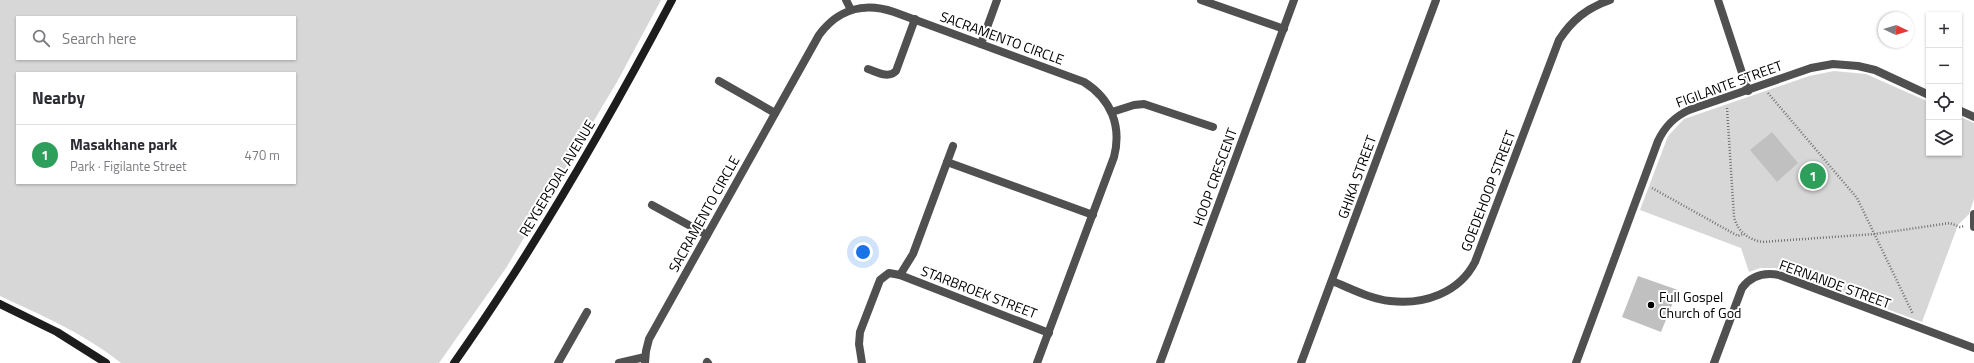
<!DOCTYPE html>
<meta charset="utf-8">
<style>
body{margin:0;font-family:"Titillium Web",sans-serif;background:#f2f2f3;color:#2b2b33}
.controls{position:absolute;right:12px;top:12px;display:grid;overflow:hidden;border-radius:0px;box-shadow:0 1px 3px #0004}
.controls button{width:36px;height:36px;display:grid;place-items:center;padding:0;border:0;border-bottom:1px solid #e1e1e2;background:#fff;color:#2b2b33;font:20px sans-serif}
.compass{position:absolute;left:1878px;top:12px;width:36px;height:36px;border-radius:50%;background:#fff;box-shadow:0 1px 3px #0004;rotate:94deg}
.you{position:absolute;left:863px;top:252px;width:14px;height:14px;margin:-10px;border:3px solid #fff;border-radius:50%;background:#1a73e8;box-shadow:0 0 0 6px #1a73e833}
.badge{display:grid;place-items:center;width:26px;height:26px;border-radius:50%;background:#000;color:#fff;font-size:13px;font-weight:700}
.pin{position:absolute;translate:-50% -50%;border:2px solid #fff;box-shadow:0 1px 4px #0006}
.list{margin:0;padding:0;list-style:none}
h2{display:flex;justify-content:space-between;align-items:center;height:52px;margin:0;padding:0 16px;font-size:17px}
h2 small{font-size:13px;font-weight:400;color:#7c7c81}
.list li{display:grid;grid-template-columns:26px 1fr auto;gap:12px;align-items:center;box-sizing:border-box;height:60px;padding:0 16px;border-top:1px solid #e1e1e2}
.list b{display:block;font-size:15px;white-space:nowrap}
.list p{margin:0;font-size:13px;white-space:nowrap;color:#7c7c81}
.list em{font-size:13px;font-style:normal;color:#7c7c81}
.icon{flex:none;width:22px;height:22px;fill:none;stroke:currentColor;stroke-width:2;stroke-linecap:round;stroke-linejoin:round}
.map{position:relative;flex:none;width:1974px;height:363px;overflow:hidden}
.search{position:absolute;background:#fff;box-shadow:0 1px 3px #0004;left:16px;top:16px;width:280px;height:44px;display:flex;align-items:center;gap:10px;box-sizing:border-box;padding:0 14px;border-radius:0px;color:#7c7c81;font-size:15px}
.panel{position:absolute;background:#fff;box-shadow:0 1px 3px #0004;left:16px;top:72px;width:280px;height:112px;border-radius:0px}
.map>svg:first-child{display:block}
.green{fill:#d7d7d7;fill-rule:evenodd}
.building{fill:#c0c0c0}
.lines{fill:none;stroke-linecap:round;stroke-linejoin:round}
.path{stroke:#727272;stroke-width:2.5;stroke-dasharray:1 2;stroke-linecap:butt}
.street{stroke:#505050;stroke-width:8}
.secondary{stroke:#1d1d1d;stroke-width:8}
.poi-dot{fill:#000;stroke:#fff;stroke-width:1.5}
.labels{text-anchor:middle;stroke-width:4;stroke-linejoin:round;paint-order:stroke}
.street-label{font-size:14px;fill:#000;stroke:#fff}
.poi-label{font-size:14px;fill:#000;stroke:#fff;text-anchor:start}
</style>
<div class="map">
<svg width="1974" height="363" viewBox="0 0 1974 363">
<rect width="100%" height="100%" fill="#fff"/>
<!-- green -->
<g class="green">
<path d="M 0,0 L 661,0 L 617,82 L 506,268 L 439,363 L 121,363 C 85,334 41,315 0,296 ZM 17,17 L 295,17 L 295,59 L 17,59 ZM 17,73 L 295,73 L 295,183 L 17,183 Z"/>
<polygon points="1834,71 1866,74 1929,102 1929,153 1959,153 1959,116 1974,123 1974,199 1969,214 1958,225 1922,322 1775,268 1760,268 1749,272 1741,248 1640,210 1668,136 1684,119 1809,76"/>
</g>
<!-- building -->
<g class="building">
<polygon points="1772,132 1798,163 1777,182 1750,150"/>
<polygon points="1638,276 1678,290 1661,332 1622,317"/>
</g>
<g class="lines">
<!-- path -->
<g class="path">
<polyline points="1768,93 1857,198 1913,314"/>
<path d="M 1727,108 L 1734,217 C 1738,232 1748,239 1762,242 L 1875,234 L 1950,223 L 1960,227 L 1964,226"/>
<polyline points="1652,188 1738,236 1743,234"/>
</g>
<!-- street -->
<g class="street">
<polyline points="846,0 851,10"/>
<polyline points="1201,0 1284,29"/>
<polyline points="1718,0 1748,91"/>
<polyline points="981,44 997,0"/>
<path d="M 868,69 C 877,72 888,79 896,71 L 915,19"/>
<polyline points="719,81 775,113"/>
<polyline points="1959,110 1974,117"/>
<polyline points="1112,112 1134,105 1144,104 1213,127"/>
<polyline points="947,162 1093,215"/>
<polyline points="652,205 707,235"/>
<polyline points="1974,214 1974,227"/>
<polyline points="900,275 913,254 953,146"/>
<path d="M 1332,281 C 1350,288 1370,299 1390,301 C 1424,305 1459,293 1475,262 L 1559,40 C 1572,20 1587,8 1610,0"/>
<polyline points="707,362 708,363"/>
<polyline points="558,363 587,312"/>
<polyline points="619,363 645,357"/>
<path d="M 645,363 L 646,351 L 649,339 L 819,35 C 838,9 864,2 894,12 L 1084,82 C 1111,99 1122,126 1114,157 L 1037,363"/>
<polyline points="862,363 859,344 860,332 880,280 889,273 900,275 1049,333"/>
<polyline points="1160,363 1294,0"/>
<polyline points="1301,363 1436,0"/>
<path d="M 1576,363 L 1658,141 C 1665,126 1674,117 1689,110 L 1811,68 L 1833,64 L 1858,66 L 1875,70 L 1929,95"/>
<path d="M 1714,363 L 1742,288 C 1751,276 1763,272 1779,275 L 1974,348"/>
</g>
<!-- secondary -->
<g class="secondary">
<polyline points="0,304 57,332 106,363"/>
<path d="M 454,363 C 536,247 606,125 672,0"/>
</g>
</g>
<!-- markers -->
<circle class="poi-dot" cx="1651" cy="305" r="4"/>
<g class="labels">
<!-- street labels -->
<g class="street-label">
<text transform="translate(1002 38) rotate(20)" y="5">SACRAMENTO CIRCLE</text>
<text transform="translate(1729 84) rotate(-20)" y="5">FIGILANTE STREET</text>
<text transform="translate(1215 177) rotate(-70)" y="5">HOOP CRESCENT</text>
<text transform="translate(1357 177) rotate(-70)" y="5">GHIKA STREET</text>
<text transform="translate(557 178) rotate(-59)" y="5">REYGERSDAL AVENUE</text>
<text transform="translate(1488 191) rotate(-69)" y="5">GOEDEHOOP STREET</text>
<text transform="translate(704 214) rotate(-61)" y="5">SACRAMENTO CIRCLE</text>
<text transform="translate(1835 284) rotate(20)" y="5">FERNANDE STREET</text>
<text transform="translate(979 292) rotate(21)" y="5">STARBROEK STREET</text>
</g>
<!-- poi labels -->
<g class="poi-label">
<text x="1659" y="302">Full Gospel<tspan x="1659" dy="16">Church of God</tspan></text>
</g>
</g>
</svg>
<div class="controls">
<button>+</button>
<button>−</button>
<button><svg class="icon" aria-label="locate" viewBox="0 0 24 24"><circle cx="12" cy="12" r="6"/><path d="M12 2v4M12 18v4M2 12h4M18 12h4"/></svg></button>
<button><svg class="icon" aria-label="layers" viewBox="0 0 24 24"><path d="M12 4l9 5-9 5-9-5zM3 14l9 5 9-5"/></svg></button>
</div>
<svg class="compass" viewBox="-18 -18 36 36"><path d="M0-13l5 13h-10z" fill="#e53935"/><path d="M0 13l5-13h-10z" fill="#7c7c81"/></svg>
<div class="you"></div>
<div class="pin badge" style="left:1813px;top:176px;background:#2e9e5b">1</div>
<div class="search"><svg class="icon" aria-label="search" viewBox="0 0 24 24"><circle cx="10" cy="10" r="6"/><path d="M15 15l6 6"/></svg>Search here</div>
<section class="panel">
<h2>Nearby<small></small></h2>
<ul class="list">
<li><span class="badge" style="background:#2e9e5b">1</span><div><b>Masakhane park</b><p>Park · Figilante Street</p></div><em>470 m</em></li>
</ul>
</section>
</div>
